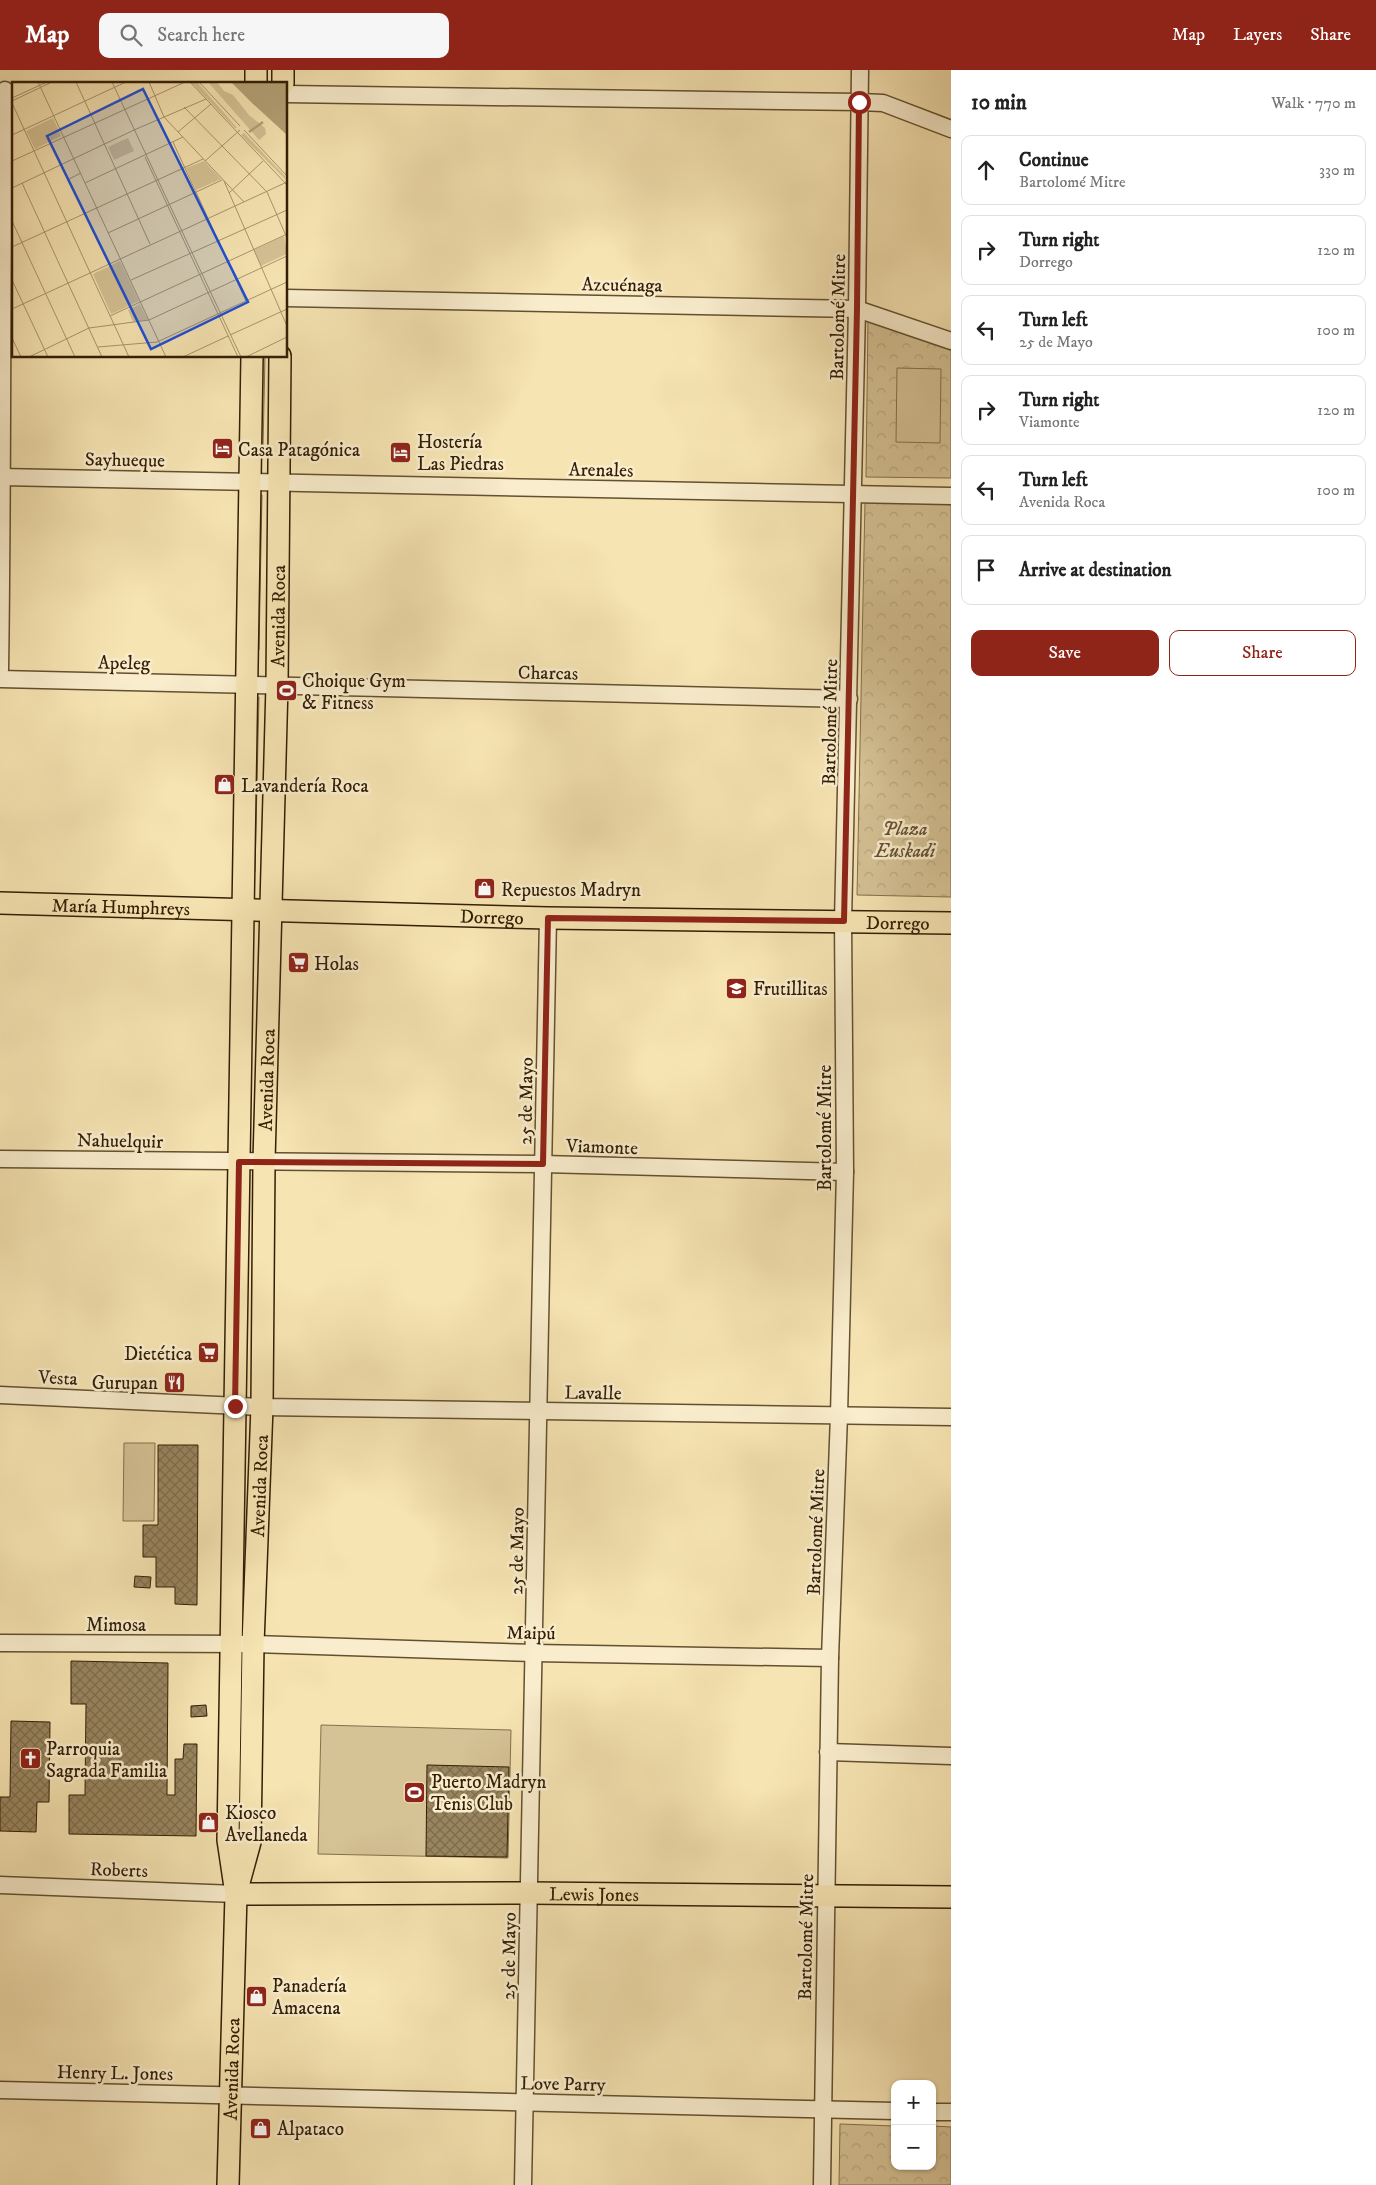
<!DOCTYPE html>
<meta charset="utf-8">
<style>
body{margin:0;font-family:"IM FELL DW Pica",serif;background:#f6f6f6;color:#222}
.controls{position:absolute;right:15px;bottom:15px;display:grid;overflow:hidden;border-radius:10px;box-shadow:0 1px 4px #0004}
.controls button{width:45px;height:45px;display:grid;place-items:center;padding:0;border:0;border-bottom:1px solid #e0e0e0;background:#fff;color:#222;font:25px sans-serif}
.stop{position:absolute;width:15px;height:15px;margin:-11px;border:4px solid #8f2418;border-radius:50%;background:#fff}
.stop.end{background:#8f2418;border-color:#fff;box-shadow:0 1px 5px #0008}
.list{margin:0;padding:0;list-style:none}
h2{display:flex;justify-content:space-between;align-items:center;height:65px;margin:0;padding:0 20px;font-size:21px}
h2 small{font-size:16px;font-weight:400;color:#767676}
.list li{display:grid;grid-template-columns:32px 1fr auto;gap:15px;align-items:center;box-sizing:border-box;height:70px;margin:0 10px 10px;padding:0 10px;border:1px solid #e0e0e0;border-radius:10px}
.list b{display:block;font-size:19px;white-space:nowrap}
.list p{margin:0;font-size:16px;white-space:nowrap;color:#767676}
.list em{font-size:16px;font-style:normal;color:#767676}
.actions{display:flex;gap:10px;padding:15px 20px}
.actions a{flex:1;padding:11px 0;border:1px solid #8f2418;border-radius:10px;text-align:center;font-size:18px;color:#8f2418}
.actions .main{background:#8f2418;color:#fff}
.icon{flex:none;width:28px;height:28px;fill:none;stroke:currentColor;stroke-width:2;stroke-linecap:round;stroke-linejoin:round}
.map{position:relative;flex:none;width:951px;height:2115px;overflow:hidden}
header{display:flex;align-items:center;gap:30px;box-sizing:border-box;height:70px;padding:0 25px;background:#8f2418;color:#fff}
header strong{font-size:24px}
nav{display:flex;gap:28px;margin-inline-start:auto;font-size:18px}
.search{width:350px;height:45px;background:#f6f6f6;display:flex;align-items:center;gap:12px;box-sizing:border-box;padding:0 18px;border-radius:10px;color:#767676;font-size:19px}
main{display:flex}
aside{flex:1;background:#fff}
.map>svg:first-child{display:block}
.grass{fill:url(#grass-dots);stroke:#84704d}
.park{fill:url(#park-crowns);stroke:#84704d}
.pitch{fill:#d5c295;stroke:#84704d}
.building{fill:url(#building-cross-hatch);stroke:#331e05}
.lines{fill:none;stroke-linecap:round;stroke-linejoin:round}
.minor-casing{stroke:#645030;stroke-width:19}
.major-casing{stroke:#331e05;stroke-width:24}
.minor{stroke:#f9edcd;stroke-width:16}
.major{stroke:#f6e4b2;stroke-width:21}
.route{stroke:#8f2418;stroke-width:6}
.labels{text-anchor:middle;stroke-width:5;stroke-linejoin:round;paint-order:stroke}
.street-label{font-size:19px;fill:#331e05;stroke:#f9edcd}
.poi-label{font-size:19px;fill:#331e05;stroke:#f9edcd;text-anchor:start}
.park-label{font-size:19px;font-style:italic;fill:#644f30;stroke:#f9edcd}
.inset-river{fill:none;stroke:#b4a177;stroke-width:2.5}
.inset-road{fill:none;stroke:#a8956d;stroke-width:1}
.view{fill:#1d4ed8;fill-opacity:0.15;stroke:#1d4ed8;stroke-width:2.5}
.inset-edge{fill:none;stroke:#331e05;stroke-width:2.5}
</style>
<header>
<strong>Map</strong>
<div class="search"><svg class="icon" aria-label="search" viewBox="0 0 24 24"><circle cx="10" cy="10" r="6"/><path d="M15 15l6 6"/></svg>Search here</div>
<nav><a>Map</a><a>Layers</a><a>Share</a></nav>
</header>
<main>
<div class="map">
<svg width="951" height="2115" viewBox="0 0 951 2115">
<defs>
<pattern id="grass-dots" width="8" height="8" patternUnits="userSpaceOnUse" patternTransform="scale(1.25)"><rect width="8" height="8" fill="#d5c295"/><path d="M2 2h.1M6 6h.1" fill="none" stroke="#b7a67f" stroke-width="1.8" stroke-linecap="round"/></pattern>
<pattern id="park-crowns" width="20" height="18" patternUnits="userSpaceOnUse" patternTransform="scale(1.25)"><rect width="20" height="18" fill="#d5c295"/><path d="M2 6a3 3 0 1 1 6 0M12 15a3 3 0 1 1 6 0" fill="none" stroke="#b7a67f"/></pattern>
<pattern id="building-cross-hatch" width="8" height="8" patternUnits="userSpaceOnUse" patternTransform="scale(1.25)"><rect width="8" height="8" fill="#98855f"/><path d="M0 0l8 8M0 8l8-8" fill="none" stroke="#7d6c4c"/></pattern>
</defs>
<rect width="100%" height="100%" fill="#f6e4b2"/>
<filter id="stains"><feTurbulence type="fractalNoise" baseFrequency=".004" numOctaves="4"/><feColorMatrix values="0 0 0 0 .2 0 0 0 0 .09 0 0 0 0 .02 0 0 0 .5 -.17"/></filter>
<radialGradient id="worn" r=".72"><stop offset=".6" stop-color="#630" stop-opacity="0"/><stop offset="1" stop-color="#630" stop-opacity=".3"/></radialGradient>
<!-- grass -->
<g class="grass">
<polygon points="260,286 265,286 263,377 258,377"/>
<polygon points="257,425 262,425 259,580 255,580"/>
<polygon points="254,627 259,627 255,802 251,802"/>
</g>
<!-- park -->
<g class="park">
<polygon points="868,248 951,277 951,408 866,407"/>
<polygon points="865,431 951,433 951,827 857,825"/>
<polygon points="840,2054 895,2056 895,2096 932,2096 932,2056 951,2057 951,2115 839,2115"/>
</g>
<!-- pitch -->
<g class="pitch">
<polygon points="897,298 941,299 940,373 896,372"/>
<polygon points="124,1373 155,1373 154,1451 123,1451"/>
<polygon points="321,1655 511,1660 508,1788 318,1784"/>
</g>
<!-- building -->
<g class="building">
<polygon points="158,1375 198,1375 197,1535 175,1534 175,1517 156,1517 156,1487 143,1487 143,1455 158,1455"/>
<polygon points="135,1506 151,1507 150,1518 134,1517"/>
<polygon points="71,1591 168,1593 167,1725 175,1725 175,1689 183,1689 184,1674 197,1674 196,1766 69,1764 69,1725 85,1725 86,1634 71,1634"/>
<polygon points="206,1635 207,1646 191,1647 191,1636"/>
<polygon points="11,1651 50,1652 49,1732 37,1732 36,1762 0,1761 0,1727 10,1727"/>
<polygon points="427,1695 509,1697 507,1787 426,1786"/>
</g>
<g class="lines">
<defs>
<g id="minor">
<polyline points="286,24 859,32 883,33 951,59"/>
<polyline points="286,228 857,239 951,271"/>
<polyline points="0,407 951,426"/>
<path d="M 0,600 C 3,407 1,214 5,20"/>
<polyline points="0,609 849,629"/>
<polyline points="0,1089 543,1094 845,1102"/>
<polyline points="0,1325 262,1337 951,1347"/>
<polyline points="0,1573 253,1574 534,1583 830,1588"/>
<polyline points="828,1682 951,1686"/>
<polyline points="0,1815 236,1824"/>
<polyline points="0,2020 895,2041"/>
<polyline points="932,2042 951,2042"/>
<polyline points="523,2115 548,848"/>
<polyline points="822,2115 830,1588 839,1345 845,1102 843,851 857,239 860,0"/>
</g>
<g id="major">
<polyline points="256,14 256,0"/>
<polyline points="283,14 283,0"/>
<path id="s1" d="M 0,833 L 548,848 L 951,853"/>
<path id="s2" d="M 238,1816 L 250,1772 L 253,1574 L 262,1337 L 264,1091 L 277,615 L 280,286"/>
<path id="s3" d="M 236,1824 L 529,1823 L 951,1827"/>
<path id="s4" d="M 228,2115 L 236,1824 L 228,1770 L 252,286"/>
</g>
</defs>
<!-- minor casing -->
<use href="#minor" class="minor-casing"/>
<!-- major casing -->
<use href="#major" class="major-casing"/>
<!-- minor -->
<use href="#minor" class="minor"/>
<!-- major -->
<use href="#major" class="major"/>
</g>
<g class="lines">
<!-- route -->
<polyline class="route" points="235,1336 239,1092 543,1094 548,848 844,851 857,239 859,32"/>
</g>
<!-- icons -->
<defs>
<symbol id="hotel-square" viewBox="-11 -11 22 22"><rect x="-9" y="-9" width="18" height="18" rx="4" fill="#8f2418" stroke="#f9edcd"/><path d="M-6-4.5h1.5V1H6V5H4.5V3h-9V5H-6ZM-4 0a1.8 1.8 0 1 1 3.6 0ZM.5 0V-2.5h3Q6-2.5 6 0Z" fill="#fff"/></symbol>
<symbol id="stadium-square" viewBox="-11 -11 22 22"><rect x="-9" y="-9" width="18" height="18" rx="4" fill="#8f2418" stroke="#f9edcd"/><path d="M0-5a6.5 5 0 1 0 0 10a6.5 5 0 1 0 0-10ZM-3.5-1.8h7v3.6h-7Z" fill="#fff"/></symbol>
<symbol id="shop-square" viewBox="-11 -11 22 22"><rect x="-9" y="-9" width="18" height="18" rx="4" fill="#8f2418" stroke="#f9edcd"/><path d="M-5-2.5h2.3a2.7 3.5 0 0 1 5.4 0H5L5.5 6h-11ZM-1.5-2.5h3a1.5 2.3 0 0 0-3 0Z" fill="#fff"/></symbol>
<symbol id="supermarket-square" viewBox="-11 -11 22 22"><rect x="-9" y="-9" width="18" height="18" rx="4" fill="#8f2418" stroke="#f9edcd"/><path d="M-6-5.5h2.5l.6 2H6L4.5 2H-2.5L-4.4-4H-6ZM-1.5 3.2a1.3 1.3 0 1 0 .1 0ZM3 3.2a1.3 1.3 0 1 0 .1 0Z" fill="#fff"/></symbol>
<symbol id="school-square" viewBox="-11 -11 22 22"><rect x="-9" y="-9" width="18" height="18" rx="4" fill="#8f2418" stroke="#f9edcd"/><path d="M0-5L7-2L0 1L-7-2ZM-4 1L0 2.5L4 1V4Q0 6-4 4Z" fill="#fff"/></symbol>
<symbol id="restaurant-square" viewBox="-11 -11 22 22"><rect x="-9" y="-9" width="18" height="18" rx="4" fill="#8f2418" stroke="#f9edcd"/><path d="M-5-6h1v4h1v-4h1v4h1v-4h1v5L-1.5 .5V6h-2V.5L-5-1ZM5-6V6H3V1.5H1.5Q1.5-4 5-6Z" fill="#fff"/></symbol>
<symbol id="church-square" viewBox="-11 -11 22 22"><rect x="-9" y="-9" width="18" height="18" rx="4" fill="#8f2418" stroke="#f9edcd"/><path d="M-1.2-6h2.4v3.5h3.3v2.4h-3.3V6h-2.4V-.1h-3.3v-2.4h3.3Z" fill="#fff"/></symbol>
</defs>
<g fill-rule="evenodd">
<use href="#hotel-square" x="210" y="366" width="25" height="25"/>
<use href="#hotel-square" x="388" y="370" width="25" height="25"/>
<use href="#stadium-square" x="274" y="608" width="25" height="25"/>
<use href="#shop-square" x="212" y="702" width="25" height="25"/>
<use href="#shop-square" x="472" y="806" width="25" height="25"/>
<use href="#supermarket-square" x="286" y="880" width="25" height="25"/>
<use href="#school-square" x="724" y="906" width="25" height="25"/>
<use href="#supermarket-square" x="196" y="1270" width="25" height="25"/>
<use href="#restaurant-square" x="162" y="1300" width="25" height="25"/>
<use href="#church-square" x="18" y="1676" width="25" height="25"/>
<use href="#stadium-square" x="402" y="1710" width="25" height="25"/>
<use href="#shop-square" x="196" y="1740" width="25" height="25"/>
<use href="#shop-square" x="244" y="1914" width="25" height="25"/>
<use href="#shop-square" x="248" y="2046" width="25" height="25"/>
</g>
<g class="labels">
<!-- street labels -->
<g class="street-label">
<text transform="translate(622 214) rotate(1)" y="7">Azcuénaga</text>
<text transform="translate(837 247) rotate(-89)" y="7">Bartolomé Mitre</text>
<text transform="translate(125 389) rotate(1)" y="7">Sayhueque</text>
<text transform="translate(601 399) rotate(1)" y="7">Arenales</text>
<text dy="7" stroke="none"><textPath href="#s2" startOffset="1272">Avenida Roca</textPath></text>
<text transform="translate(124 592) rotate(1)" y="7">Apeleg</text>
<text transform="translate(548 602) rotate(1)" y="7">Charcas</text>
<text transform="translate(829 652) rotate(-89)" y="7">Bartolomé Mitre</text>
<text dy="7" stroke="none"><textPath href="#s1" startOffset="121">María Humphreys</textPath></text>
<text dy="7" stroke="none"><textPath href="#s1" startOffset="492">Dorrego</textPath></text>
<text dy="7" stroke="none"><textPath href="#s1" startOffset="898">Dorrego</textPath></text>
<text dy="7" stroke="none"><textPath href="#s2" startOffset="808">Avenida Roca</textPath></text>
<text transform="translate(525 1031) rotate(-89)" y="7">25 de Mayo</text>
<text transform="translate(824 1058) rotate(-90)" y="7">Bartolomé Mitre</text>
<text transform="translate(120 1070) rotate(1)" y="7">Nahuelquir</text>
<text transform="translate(602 1076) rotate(2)" y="7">Viamonte</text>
<text transform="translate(58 1307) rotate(3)" y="7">Vesta</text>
<text transform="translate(593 1322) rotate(1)" y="7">Lavalle</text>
<text dy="7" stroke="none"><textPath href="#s2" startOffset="402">Avenida Roca</textPath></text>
<text transform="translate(815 1462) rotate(-88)" y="7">Bartolomé Mitre</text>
<text transform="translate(516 1481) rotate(-89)" y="7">25 de Mayo</text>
<text x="116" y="1561">Mimosa</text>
<text transform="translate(531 1562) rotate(1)" y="7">Maipú</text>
<text transform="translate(119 1799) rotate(2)" y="7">Roberts</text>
<text dy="7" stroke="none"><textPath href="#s3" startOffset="358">Lewis Jones</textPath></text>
<text transform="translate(805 1867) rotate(-89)" y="7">Bartolomé Mitre</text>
<text transform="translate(508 1886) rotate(-89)" y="7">25 de Mayo</text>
<text dy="7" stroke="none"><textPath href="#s4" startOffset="116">Avenida Roca</textPath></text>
<text transform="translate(115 2002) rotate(1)" y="7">Henry L. Jones</text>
<text transform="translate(563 2013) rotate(1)" y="7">Love Parry</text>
</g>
<!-- poi labels -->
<g class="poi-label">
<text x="417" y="378">Hostería<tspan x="417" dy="22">Las Piedras</tspan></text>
<text x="238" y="386">Casa Patagónica</text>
<text x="302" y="617">Choique Gym<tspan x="302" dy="22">&amp; Fitness</tspan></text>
<text x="241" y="722">Lavandería Roca</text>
<text x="501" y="826">Repuestos Madryn</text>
<text x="314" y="900">Holas</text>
<text x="753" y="925">Frutillitas</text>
<text x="192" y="1290" text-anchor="end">Dietética</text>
<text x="158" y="1319" text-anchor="end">Gurupan</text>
<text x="46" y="1685">Parroquia<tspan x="46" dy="22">Sagrada Familia</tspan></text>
<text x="431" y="1718">Puerto Madryn<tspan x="431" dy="22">Tenis Club</tspan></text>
<text x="225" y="1749">Kiosco<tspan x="225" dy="22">Avellaneda</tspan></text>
<text x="272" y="1922">Panadería<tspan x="272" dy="22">Amacena</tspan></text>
<text x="277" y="2065">Alpataco</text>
</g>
<!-- park labels -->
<g class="park-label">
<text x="905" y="765">Plaza<tspan x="905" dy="22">Euskadi</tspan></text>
</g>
</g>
<!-- overview -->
<g transform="translate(12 12)">
<rect width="275" height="275" fill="#f6e4b2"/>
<path d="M 196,0 L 205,0 L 212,9 L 221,13 L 237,33 L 253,46 L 254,52 L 247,58 ZM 232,51 L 273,94 L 273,97 L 229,53 Z" fill="#d5c295"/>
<path d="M 179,0 L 185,0 L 225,46 L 223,46 ZM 41,36 L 49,54 L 23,67 L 14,49 ZM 192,79 L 209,97 L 184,108 L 174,86 ZM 272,154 L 275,172 L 249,184 L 242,168 ZM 108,179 L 127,219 L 99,232 L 81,192 ZM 128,222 L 136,238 L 121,240 L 116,228 Z" fill="#d5c295"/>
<path d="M 116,56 L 122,69 L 102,78 L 96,65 ZM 106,208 L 114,225 L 101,231 L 93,214 Z" fill="#d5c295"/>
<path d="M 219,0 L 275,0 L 275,53 L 240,21 Z" fill="#b4a177"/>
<path class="inset-river" d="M 237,50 L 251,40"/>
<path class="inset-road" d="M 26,0 L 154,275M 64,0 L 138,162M 100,0 L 229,275M 137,0 L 152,35 L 232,120M 178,0 L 275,103M 187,0 L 228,44M 0,16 L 35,0M 0,19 L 40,0M 0,21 L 117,275M 172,25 L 255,110 L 275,156M 122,48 L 194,17M 232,48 L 275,94M 166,50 L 199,22M 0,53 L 114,0M 161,60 L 234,219M 133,75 L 226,275M 0,79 L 173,0M 193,79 L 228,48M 55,98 L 69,91M 212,99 L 275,244M 10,101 L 90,275M 73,101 L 171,55M 0,106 L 122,48M 217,111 L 251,79M 0,139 L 63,275M 96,151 L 210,98M 0,165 L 191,77M 0,198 L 36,275M 119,198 L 275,128M 0,227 L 275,100M 98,234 L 273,153M 218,253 L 275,227M 0,256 L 9,275M 86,265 L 145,260 L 275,200M 17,275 L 77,246 L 137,238 L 275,174M 171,275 L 216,254M 234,275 L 275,255"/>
<path class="view" d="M 131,7 L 236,220 L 139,267 L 35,54 Z"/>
<rect width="275" height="275" class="inset-edge"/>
</g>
<rect width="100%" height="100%" filter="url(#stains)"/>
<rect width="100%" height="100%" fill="url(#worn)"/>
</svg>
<div class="controls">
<button>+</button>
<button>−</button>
</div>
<div class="stop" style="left:859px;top:32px"></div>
<div class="stop end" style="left:235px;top:1336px"></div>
</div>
<aside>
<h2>10 min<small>Walk · 770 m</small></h2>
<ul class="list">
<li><svg class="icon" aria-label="ahead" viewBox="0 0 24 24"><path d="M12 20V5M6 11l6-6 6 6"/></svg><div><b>Continue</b><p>Bartolomé Mitre</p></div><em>330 m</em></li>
<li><svg class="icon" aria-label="right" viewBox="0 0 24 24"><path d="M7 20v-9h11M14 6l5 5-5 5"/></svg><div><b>Turn right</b><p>Dorrego</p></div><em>120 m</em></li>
<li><svg class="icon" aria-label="left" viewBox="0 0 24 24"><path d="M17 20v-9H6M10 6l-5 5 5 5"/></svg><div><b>Turn left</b><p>25 de Mayo</p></div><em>100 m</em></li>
<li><svg class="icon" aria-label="right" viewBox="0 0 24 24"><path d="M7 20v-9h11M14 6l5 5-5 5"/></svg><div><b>Turn right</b><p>Viamonte</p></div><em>120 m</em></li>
<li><svg class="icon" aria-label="left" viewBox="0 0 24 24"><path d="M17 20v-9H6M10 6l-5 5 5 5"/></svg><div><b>Turn left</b><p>Avenida Roca</p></div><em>100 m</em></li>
<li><svg class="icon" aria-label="arrive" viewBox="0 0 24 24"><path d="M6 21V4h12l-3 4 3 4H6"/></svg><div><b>Arrive at destination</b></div></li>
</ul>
<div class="actions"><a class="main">Save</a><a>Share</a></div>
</aside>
</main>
